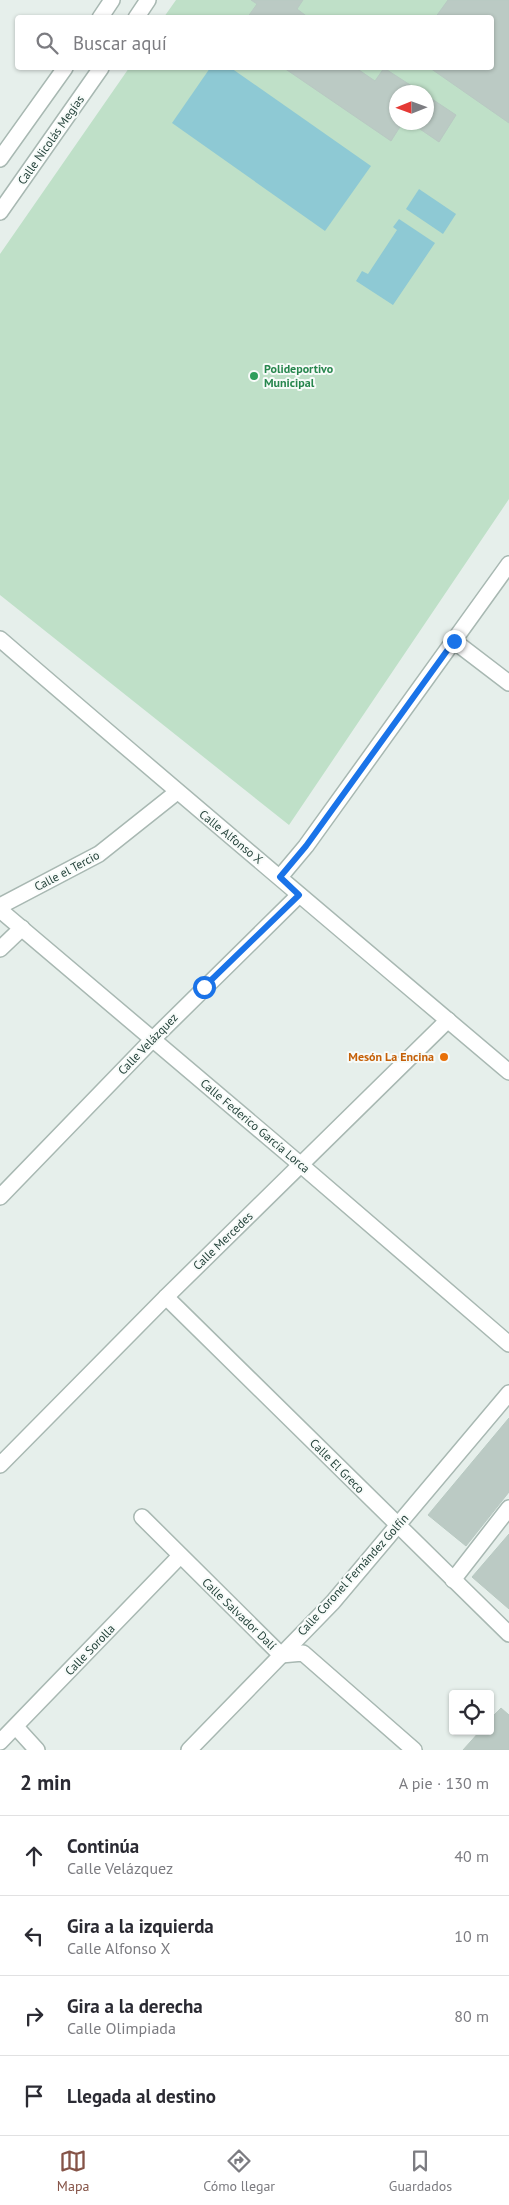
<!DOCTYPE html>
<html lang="es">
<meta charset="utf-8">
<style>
body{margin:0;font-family:"PT Sans",sans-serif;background:#f2f2f3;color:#2b2b33}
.controls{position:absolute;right:15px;bottom:15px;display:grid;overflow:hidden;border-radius:5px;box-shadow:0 1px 4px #0004}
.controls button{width:45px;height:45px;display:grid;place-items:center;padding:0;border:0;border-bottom:1px solid #e1e1e2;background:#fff;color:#2b2b33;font:25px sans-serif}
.compass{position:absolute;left:389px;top:85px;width:45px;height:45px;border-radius:50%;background:#fff;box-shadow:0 1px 4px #0004;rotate:269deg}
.stop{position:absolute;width:15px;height:15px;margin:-11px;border:4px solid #1a73e8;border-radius:50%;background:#fff}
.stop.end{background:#1a73e8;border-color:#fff;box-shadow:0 1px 5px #0008}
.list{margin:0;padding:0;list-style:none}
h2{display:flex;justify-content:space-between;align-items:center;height:65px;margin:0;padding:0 20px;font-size:21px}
h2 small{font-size:16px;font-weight:400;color:#7c7c81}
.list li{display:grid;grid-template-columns:32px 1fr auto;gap:15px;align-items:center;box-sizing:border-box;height:80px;padding:0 20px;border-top:1px solid #e1e1e2}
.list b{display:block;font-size:19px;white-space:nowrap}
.list p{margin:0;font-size:16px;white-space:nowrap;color:#7c7c81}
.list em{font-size:16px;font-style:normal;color:#7c7c81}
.icon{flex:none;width:28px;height:28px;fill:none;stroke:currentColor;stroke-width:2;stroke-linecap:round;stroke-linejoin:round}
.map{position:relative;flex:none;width:509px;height:1750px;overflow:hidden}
.search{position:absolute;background:#fff;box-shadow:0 1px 4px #0004;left:15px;right:15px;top:15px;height:55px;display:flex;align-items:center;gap:12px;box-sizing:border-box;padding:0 18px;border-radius:5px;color:#7c7c81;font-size:19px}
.sheet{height:385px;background:#fff}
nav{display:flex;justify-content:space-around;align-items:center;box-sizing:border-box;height:70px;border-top:1px solid #e1e1e2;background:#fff;font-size:14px;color:#7c7c81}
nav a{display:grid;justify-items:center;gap:2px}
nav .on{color:#855347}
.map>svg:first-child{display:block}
.green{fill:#bfe0c8;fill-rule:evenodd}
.water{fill:#8ec9d4}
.building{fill:#bbcac4;stroke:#b8c9c2}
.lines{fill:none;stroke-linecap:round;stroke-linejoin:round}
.street-casing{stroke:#a8b8b2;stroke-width:18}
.street{stroke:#fff;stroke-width:15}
.route{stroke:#1a73e8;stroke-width:6}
.leisure-dot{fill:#2e9e5b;stroke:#f7fbf9;stroke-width:2}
.food-dot{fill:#e8710a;stroke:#f7fbf9;stroke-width:2}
.labels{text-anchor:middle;stroke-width:4;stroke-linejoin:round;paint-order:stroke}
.street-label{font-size:12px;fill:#24423a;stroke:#f7fbf9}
.leisure-label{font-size:12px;font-weight:bold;fill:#27864d;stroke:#f7fbf9;text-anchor:start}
.food-label{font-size:12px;font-weight:bold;fill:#c56008;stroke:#f7fbf9;text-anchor:end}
</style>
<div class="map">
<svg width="509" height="1750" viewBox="0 0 509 1750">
<rect width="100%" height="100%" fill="#e6efeb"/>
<!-- green -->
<path class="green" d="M 176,0 L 509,0 L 509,499 L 289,825 L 0,595 L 0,254 L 129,68 L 492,68 L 492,18 L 164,17 ZM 396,92 L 426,92 L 426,122 L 396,122 Z"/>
<!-- water -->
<g class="water">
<polygon points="210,68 231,68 371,166 325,231 172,123"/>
<polygon points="419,189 456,214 443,234 406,209"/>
<polygon points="399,219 435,243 393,305 356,281 362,271 368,274 397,230 393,227"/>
</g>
<!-- building -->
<g class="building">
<polygon points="251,0 303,0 297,9 309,18 247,18 257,4"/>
<polygon points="448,0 509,0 509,123 430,68 492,68 492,18 435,18"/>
<polygon points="284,68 356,68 375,81 384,68 421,92 396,92 396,122 403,122 391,141"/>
<polygon points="432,99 456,115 439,142 414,125 416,122 426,122 426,106"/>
<polygon points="509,1418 509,1492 466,1546 428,1515"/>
<polygon points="509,1534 509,1609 472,1577"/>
<polygon points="501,1708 509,1715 509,1750 463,1750 480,1731 490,1731 490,1719"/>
</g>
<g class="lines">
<defs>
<g id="street">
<polyline points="100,18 112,0"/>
<polyline points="136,18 148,0"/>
<polyline points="0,159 65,68"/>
<polyline points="0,212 101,68"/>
<path d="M 0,639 C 169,785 339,928 509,1072"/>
<polyline points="454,641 509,683"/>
<polyline points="280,877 306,846 509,564"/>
<polyline points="0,906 99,854 177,792"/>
<polyline points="0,910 301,1165 509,1344"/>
<polyline points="0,949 22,928"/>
<polyline points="0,1197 153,1039 299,895"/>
<polyline points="166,1297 509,1634"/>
<polyline points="0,1465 166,1297 448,1020"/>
<polyline points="142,1517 281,1655 303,1653 414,1750"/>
<polyline points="453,1580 509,1508"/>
<polyline points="16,1727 37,1750"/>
<polyline points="0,1742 180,1556"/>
<polyline points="189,1750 333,1602 509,1393"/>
</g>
</defs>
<!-- street casing -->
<use href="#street" class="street-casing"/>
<!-- street -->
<use href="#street" class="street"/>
</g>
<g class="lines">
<!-- route -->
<polyline class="route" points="204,987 299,895 280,877 306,846 454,641"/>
</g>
<!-- markers -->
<circle class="leisure-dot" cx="254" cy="376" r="5"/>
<circle class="food-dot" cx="444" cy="1057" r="5"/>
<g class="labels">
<!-- street labels -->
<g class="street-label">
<text transform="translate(51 140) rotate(-55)" y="4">Calle Nicolás Megías</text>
<text transform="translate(231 837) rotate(39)" y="4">Calle Alfonso X</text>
<text transform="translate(67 871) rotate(-28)" y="4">Calle el Tercio</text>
<text transform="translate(148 1044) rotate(-46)" y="4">Calle Velázquez</text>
<text transform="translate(255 1126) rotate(40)" y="4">Calle Federico García Lorca</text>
<text transform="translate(223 1241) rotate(-44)" y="4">Calle Mercedes</text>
<text transform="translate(337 1466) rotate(45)" y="4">Calle El Greco</text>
<text transform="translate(353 1575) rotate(-48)" y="4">Calle Coronel Fernández Golfín</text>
<text transform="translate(239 1614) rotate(44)" y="4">Calle Salvador Dalí</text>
<text transform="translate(90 1650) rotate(-46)" y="4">Calle Sorolla</text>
</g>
<!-- leisure labels -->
<g class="leisure-label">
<text x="264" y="373">Polideportivo<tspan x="264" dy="14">Municipal</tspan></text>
</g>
<!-- food labels -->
<g class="food-label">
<text x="434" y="1061">Mesón La Encina</text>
</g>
</g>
</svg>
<div class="controls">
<button><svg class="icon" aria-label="locate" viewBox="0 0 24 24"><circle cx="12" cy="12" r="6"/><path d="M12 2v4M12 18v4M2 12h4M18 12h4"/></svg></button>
</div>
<svg class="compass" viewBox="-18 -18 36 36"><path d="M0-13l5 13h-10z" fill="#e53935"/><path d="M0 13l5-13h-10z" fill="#7c7c81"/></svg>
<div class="stop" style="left:204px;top:987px"></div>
<div class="stop end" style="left:454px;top:641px"></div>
<div class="search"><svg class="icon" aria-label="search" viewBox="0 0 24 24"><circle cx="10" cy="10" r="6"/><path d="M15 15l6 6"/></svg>Buscar aquí</div>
</div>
<section class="sheet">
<h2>2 min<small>A pie · 130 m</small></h2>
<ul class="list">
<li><svg class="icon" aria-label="ahead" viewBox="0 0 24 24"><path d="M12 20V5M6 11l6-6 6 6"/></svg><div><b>Continúa</b><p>Calle Velázquez</p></div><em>40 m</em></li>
<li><svg class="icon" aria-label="left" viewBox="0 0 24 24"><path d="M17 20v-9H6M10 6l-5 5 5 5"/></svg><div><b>Gira a la izquierda</b><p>Calle Alfonso X</p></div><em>10 m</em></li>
<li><svg class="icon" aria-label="right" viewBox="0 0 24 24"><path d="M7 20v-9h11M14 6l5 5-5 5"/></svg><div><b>Gira a la derecha</b><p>Calle Olimpiada</p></div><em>80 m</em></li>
<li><svg class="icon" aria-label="arrive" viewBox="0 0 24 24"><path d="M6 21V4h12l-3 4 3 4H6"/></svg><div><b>Llegada al destino</b></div></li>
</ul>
</section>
<nav>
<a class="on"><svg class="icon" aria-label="map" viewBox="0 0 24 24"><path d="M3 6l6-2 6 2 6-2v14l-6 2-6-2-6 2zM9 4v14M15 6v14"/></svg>Mapa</a>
<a><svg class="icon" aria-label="directions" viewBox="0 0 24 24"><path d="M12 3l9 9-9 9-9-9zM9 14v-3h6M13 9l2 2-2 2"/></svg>Cómo llegar</a>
<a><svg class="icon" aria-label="saved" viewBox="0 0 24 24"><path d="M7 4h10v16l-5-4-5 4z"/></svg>Guardados</a>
</nav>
